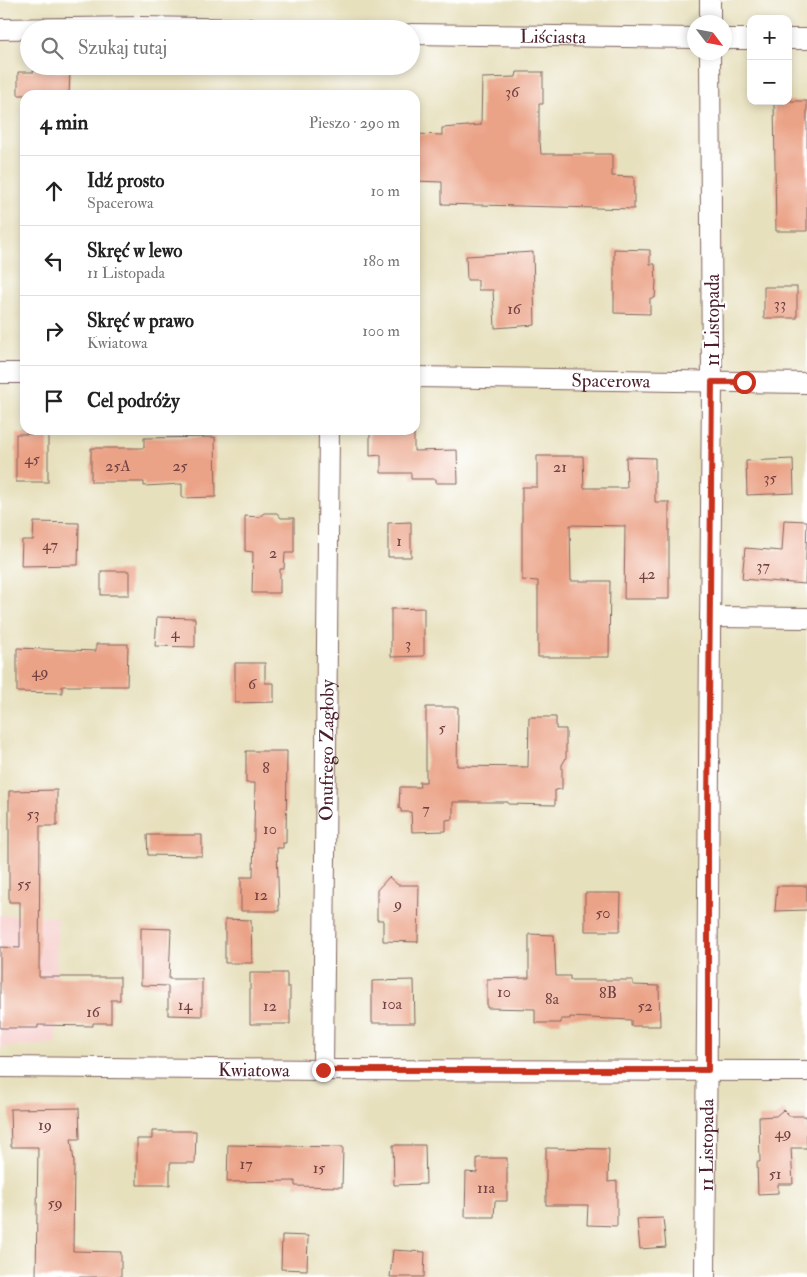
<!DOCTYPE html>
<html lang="pl">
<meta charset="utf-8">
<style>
body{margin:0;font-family:"IM FELL Double Pica",serif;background:#f6f6f6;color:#222}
.controls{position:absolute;right:15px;top:15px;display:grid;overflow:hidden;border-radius:10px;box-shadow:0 2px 8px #0003}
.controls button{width:45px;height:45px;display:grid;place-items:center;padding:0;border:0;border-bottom:1px solid #e0e0e0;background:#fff;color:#222;font:25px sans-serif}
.compass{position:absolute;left:687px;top:15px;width:45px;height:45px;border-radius:50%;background:#fff;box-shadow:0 2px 8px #0003;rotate:122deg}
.stop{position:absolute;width:15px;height:15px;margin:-11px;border:4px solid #c8321e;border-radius:50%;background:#fff}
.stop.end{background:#c8321e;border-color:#fff;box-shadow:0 1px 5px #0008}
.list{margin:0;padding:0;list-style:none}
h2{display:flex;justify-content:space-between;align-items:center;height:65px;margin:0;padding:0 20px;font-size:21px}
h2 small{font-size:16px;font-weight:400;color:#767676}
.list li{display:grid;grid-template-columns:32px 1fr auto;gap:15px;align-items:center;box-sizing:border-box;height:70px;padding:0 20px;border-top:1px solid #e0e0e0}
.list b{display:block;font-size:19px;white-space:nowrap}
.list p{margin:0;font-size:16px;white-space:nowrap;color:#767676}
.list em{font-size:16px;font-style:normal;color:#767676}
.icon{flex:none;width:28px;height:28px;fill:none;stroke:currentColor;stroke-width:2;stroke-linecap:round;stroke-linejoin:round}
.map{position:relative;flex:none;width:807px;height:1277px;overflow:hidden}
.search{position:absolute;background:#fff;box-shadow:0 2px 8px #0003;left:20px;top:20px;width:400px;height:55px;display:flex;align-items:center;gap:12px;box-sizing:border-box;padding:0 18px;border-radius:28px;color:#767676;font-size:19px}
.panel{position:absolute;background:#fff;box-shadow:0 2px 8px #0003;left:20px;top:90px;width:400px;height:345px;border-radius:15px}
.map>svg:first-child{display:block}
.built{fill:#f7d0cf}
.building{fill:#eba387}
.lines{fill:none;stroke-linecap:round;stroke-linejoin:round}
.street-casing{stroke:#81635e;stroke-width:22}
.street{stroke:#fff;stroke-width:20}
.route{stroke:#c8321e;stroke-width:6}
.labels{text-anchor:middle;stroke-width:4.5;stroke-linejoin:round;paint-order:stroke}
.number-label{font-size:16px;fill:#724042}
.street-label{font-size:19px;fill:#4a1f2b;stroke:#fff}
</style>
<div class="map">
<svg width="807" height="1277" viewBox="0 0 807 1277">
<rect width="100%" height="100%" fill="#fff"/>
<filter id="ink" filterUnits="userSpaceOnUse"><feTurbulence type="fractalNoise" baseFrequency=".02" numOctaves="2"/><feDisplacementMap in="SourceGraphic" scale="10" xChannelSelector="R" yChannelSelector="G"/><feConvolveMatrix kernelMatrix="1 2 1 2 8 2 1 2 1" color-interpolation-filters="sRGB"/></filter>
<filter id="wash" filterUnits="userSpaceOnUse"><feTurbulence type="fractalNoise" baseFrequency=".0096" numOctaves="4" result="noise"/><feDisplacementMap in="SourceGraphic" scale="20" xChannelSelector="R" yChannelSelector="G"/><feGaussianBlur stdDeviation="1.12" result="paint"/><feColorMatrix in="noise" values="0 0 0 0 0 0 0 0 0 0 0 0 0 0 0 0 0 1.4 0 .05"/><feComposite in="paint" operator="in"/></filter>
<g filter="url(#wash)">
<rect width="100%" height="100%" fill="#e7e0bd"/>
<!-- built -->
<polygon class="built" points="0,915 57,917 56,1044 0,1047"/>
<g id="blocks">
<!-- building -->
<g class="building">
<polygon points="34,68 55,68 55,72 70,72 69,95 18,95 18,72 34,72"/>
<polygon points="517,72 543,72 543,104 539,104 539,142 540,142 541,154 612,154 612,176 634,177 634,209 442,204 442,182 415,181 415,134 442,135 442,128 481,125 482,78 516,77"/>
<polygon points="774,101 807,101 807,231 776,231"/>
<polygon points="614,249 650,250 650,264 655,264 656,282 655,298 650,298 650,314 614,313"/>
<polygon points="533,252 535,325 495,328 493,290 478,290 478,280 467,280 466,256"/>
<rect x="764" y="287" width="33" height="31"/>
<polygon points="370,430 414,430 414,451 457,450 458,483 436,483 436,479 411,479 411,473 381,473 381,455 370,456"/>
<rect x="16" y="434" width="32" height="48"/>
<polygon points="215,437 216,497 182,498 182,484 144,486 144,482 91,482 91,448 144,448 144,438"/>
<polygon points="537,456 583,456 584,488 627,488 626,457 655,458 655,502 669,502 669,599 624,599 625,526 570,525 571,581 610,581 609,657 538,657 538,581 522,580 522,487 537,487"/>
<polygon points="793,459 794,493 747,495 746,461"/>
<polygon points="264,513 277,513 281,518 294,518 294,553 285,553 284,569 280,569 280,593 252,593 253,552 245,551 245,516 259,517"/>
<polygon points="784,520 807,521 805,584 742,579 745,548 782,551"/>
<polygon points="34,522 79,523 78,565 21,566 22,540 33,540"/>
<polygon points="411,522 411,557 388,557 388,523"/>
<rect x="101" y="571" width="28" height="24"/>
<polygon points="424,608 424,656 391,657 391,609"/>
<polygon points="157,617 195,618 195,647 155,646"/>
<polygon points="96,644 128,644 127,686 62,686 62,693 17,692 17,648 96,651"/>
<polygon points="235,663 265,663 265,683 274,683 274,702 235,703"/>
<polygon points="426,707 458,707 457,766 528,767 529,717 556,717 556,729 566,729 566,758 562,765 562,789 555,790 555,805 508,804 508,802 453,802 453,819 446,820 446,831 412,832 411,812 401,812 401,809 399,808 400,787 420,787 419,782 426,782"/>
<polygon points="246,751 287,751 286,843 283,843 283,848 277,848 279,911 241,911 241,877 253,877 255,783 246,783"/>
<polygon points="57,790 57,826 40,826 39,977 120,977 120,1000 111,1000 111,1023 93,1023 93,1026 38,1025 38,1028 0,1028 0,947 20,948 20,902 9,902 9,791"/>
<polygon points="147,835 202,835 202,856 148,855"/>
<polygon points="389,877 398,885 419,885 418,942 383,941 383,920 377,920 377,890"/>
<polygon points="777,886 807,886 807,910 775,911"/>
<polygon points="585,893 621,893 620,931 585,931"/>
<polygon points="225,919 251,920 252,963 225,963"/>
<polygon points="141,928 171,929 169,979 202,979 202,1016 168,1015 168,986 141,985"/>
<polygon points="529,934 554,935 556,976 570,976 570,980 633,980 633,985 659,986 660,1026 631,1026 631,1020 570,1017 570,1019 561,1019 561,1023 535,1023 535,1009 487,1008 487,979 529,978"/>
<polygon points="250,973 287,973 287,987 290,987 290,1024 250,1024"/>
<polygon points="414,980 415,1023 372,1023 372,981"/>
<polygon points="79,1108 80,1139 71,1139 74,1162 73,1251 121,1252 121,1277 36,1277 38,1147 11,1147 10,1109"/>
<polygon points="783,1110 789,1116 806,1116 807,1148 791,1148 793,1184 778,1184 778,1193 758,1194 757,1162 760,1162 759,1117 776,1116"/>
<polygon points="152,1131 196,1131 195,1163 170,1163 170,1185 137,1185 137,1139 152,1139"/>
<polygon points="228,1145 343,1147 342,1187 295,1186 295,1181 227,1182"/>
<polygon points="393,1145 425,1145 426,1184 394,1185"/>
<polygon points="546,1148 609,1149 608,1182 617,1181 617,1226 587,1225 588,1205 546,1205"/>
<polygon points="477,1158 507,1158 507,1201 495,1201 494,1217 465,1217 466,1172 477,1173"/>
<polygon points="663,1218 666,1247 640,1249 637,1219"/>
<polygon points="282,1235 308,1236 307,1270 281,1269"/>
<polygon points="393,1250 425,1252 424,1277 390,1277"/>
</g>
</g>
</g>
<g filter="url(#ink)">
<use href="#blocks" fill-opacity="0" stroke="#81635e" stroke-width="1"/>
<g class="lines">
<defs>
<g id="street">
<polyline points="710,22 710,0"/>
<polyline points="0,29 142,27 250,29"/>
<path id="s1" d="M 411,34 L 694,38"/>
<polyline points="724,39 751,39"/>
<polyline points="788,39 807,39"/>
<polyline points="0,373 25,373"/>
<path id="s2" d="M 415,377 L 807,383"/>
<polyline points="710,617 807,618"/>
<path id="s3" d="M 0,1067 L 323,1070 L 807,1071"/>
<path id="s4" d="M 323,1070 L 329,430"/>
<path id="s5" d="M 705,1277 L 712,382 L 710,52"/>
</g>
</defs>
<!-- street casing -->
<use href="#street" class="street-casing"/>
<!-- street -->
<use href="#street" class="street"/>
</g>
</g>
<g class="lines" filter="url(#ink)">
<!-- route -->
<polyline class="route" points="323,1070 708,1070 708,810 712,382 744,382"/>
</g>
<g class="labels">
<!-- number labels -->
<g class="number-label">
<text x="512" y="97">36</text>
<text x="780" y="309">33</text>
<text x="514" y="314">16</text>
<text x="32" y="464">45</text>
<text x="118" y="471">25A</text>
<text x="180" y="471">25</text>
<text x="560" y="472">21</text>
<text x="770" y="483">35</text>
<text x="399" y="546">1</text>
<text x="50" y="550">47</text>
<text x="273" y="558">2</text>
<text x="763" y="571">37</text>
<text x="647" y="579">42</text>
<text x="175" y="638">4</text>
<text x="408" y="649">3</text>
<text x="40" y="677">49</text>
<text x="252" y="689">6</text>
<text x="442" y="733">5</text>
<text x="266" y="773">8</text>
<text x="426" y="814">7</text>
<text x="33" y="819">53</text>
<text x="270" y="834">10</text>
<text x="24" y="889">55</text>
<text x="261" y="900">12</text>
<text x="398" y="909">9</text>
<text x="603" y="918">50</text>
<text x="504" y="997">10</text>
<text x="608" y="998">8B</text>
<text x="552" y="1004">8a</text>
<text x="392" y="1009">10a</text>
<text x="185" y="1010">14</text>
<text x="270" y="1011">12</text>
<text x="645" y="1011">52</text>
<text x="93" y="1017">16</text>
<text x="45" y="1130">19</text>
<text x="783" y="1138">49</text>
<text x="246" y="1169">17</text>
<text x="319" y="1173">15</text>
<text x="775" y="1179">51</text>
<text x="486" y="1193">11a</text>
<text x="55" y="1208">59</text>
</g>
<!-- street labels -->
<g class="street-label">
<text dy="7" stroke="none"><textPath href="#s1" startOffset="142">Liściasta</textPath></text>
<text transform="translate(712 320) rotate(-90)" y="7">11 Listopada</text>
<text dy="7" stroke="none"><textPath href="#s2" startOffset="196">Spacerowa</textPath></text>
<text dy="7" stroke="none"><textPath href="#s4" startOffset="320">Onufrego Zagłoby</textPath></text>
<text dy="7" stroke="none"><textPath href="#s3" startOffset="254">Kwiatowa</textPath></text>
<text dy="7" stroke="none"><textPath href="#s5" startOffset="132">11 Listopada</textPath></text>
</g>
</g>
</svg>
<div class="controls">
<button>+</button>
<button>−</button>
</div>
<svg class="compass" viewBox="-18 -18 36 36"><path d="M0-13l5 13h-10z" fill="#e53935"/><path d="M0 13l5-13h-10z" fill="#767676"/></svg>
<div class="stop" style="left:744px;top:382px"></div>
<div class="stop end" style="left:323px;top:1070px"></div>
<div class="search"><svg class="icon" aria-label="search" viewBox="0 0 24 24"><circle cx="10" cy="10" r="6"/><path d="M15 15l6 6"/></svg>Szukaj tutaj</div>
<section class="panel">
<h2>4 min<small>Pieszo · 290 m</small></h2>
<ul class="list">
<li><svg class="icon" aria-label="ahead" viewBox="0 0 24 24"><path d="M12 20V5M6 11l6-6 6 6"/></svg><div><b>Idź prosto</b><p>Spacerowa</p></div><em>10 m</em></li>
<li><svg class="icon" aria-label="left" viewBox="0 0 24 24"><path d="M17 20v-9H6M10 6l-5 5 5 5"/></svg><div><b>Skręć w lewo</b><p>11 Listopada</p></div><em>180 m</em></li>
<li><svg class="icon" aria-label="right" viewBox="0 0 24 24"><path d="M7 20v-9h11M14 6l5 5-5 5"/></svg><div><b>Skręć w prawo</b><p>Kwiatowa</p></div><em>100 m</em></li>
<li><svg class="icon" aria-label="arrive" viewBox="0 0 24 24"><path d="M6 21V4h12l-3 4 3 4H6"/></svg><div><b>Cel podróży</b></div></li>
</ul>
</section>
</div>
